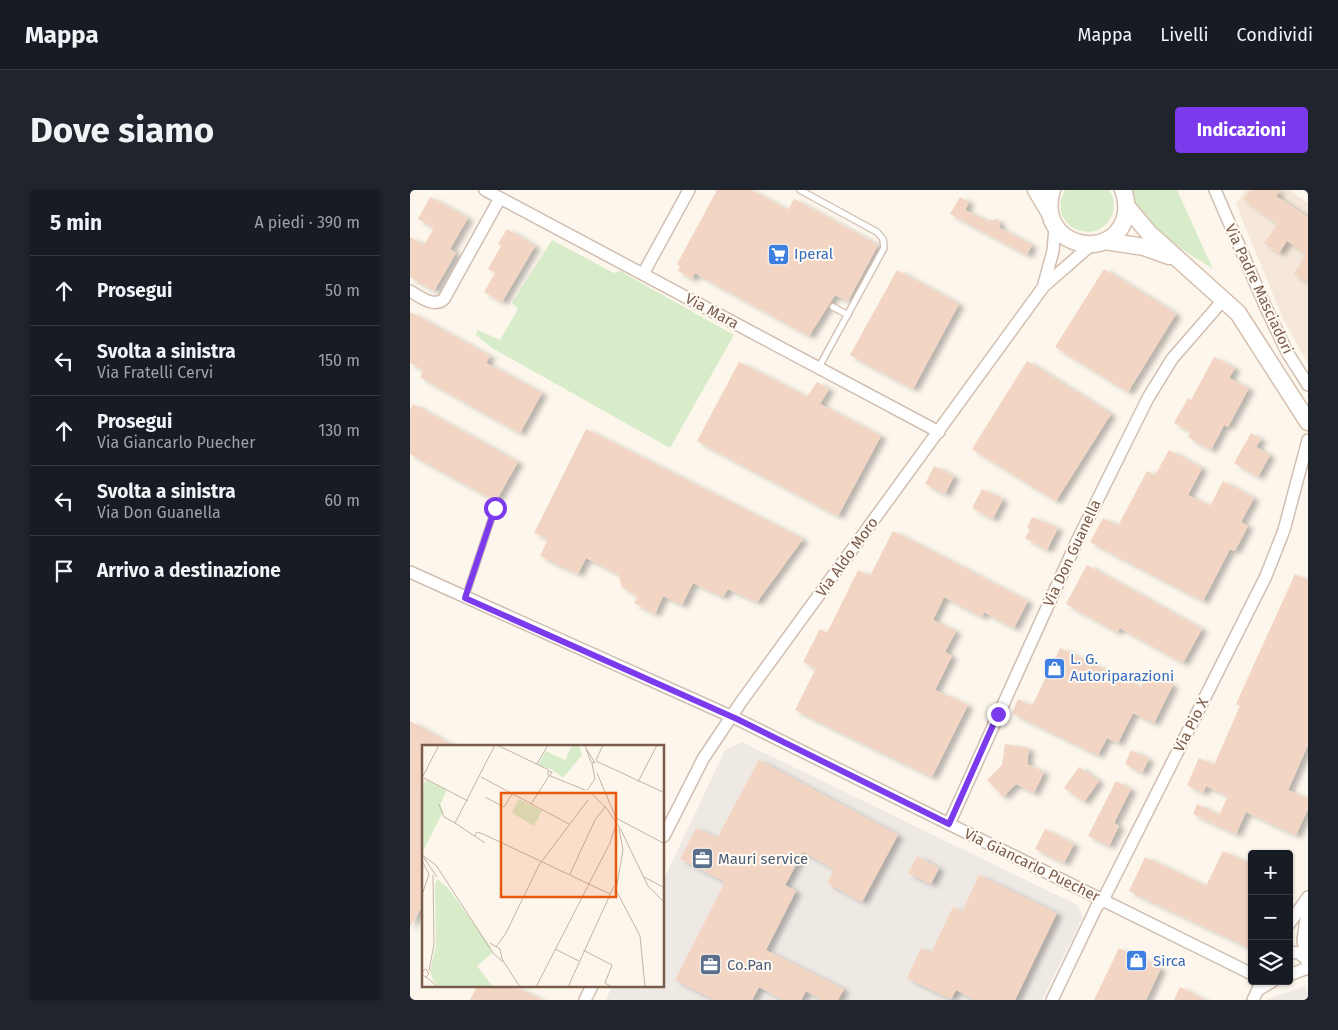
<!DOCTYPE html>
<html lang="it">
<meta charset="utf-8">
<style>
body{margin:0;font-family:"Fira Sans",sans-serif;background:#20242c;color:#f1f3f6}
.controls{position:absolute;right:15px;bottom:15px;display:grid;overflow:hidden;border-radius:5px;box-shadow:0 1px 4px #0004}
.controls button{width:45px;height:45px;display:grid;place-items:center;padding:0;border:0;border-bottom:1px solid #363941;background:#171b24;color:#f1f3f6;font:25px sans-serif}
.stop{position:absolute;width:15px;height:15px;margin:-11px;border:4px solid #7c3aed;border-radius:50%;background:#fff}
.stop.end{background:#7c3aed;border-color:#fff;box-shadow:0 1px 5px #0008}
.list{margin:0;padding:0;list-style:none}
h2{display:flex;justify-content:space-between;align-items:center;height:65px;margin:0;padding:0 20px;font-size:21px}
h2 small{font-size:16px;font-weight:400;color:#9ea1a6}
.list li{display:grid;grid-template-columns:32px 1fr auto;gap:15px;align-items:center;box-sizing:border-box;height:70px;padding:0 20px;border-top:1px solid #363941}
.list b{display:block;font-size:19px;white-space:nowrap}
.list p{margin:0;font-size:16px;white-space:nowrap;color:#9ea1a6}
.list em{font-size:16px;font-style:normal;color:#9ea1a6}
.icon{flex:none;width:28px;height:28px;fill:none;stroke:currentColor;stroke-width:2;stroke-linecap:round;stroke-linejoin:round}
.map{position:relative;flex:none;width:898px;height:810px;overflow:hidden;border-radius:5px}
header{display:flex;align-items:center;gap:30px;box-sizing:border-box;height:70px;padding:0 25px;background:#171b24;border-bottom:1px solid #363941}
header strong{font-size:24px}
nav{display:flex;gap:28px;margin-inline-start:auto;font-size:18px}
.intro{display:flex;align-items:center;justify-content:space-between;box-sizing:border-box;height:120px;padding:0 30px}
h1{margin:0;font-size:35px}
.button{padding:12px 22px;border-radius:5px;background:#7c3aed;color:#fff;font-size:18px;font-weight:700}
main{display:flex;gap:30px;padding:0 30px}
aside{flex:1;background:#171b24;border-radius:5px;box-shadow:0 1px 4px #0004}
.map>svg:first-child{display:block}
.residential{fill:#f5e8da}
.industrial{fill:#efe9e4}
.green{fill:#d8ecc9}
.building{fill:#f3d5c3;filter:url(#shadow)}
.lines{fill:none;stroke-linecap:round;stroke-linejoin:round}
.lane-casing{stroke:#d1beb0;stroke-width:8}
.street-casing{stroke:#d1beb0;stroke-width:14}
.secondary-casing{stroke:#d6c0b0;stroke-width:19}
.lane{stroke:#fff;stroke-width:5.5}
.street{stroke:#fff;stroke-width:11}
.secondary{stroke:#fff;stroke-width:16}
.route{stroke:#7c3aed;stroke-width:6}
.labels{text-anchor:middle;stroke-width:4;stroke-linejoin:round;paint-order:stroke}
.shop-label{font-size:15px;fill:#366cbe;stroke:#fffaf3;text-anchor:start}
.street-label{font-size:15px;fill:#7a5c4d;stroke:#fffaf3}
.service-label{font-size:15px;fill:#4e5e75;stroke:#fffaf3;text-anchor:start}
.inset-road{fill:none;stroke:#c5b3a7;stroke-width:1}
.view{fill:#e8590c;fill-opacity:0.15;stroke:#e8590c;stroke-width:2.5}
.inset-edge{fill:none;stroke:#7a5c4d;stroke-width:2.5}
</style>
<header>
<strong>Mappa</strong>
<nav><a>Mappa</a><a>Livelli</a><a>Condividi</a></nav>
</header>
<div class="intro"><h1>Dove siamo</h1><a class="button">Indicazioni</a></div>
<main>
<aside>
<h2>5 min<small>A piedi · 390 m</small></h2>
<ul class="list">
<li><svg class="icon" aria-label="ahead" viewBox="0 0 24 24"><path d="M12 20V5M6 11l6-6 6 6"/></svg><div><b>Prosegui</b></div><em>50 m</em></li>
<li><svg class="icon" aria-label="left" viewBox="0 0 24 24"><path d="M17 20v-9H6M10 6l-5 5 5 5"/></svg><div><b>Svolta a sinistra</b><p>Via Fratelli Cervi</p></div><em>150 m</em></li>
<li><svg class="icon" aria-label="ahead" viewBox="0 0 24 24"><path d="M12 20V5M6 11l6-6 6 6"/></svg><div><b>Prosegui</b><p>Via Giancarlo Puecher</p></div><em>130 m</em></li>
<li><svg class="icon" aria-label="left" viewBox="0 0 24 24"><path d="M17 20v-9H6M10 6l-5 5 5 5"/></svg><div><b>Svolta a sinistra</b><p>Via Don Guanella</p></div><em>60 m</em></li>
<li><svg class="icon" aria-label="arrive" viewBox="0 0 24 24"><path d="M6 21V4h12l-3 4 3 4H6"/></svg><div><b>Arrivo a destinazione</b></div></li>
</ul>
</aside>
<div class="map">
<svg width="898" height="810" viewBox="0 0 898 810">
<defs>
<filter id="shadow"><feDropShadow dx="5.5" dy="3" stdDeviation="2.5" flood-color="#0004"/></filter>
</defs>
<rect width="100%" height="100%" fill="#fdf6ec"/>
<!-- residential -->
<polygon class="residential" points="835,0 879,0 898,13 898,174 873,129 826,14"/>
<!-- industrial -->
<g class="industrial">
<polygon points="332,552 667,715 673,727 632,810 196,810 202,796 254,796 254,689 315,560"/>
<polygon points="894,796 898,802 898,810 857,810"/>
</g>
<!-- green -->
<g class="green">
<path d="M 655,0 L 699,0 C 704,7 705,14 703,22 C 692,60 634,38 655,0 Z"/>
<polygon points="719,0 767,0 803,79 748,44 728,20"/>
<polygon points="142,50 204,83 210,81 324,145 260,258 82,158 66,145 68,140 90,150 108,119 102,113"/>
</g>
<!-- building -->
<g class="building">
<polygon points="307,0 341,0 378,20 384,9 468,55 438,111 425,105 399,146 285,83 282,89 268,81 270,76 267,74"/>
<polygon points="840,0 870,0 866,6 898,27 898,93 884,84 896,64 877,51 869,63 854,53 868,34 833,9"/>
<polygon points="20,7 58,28 40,59 46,63 24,101 0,87 0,47 14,55 24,38 8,29"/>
<polygon points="550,7 559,12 555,20 577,31 588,29 590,38 622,55 617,65 540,24"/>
<polygon points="97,39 125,56 92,112 74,102 85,83 78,79 91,56 88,54"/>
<polygon points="694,79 766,124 718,202 645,157"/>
<polygon points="487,80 549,114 503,199 440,165"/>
<polygon points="0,122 80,166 76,173 132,203 110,243 10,187 13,180 0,173"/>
<polygon points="804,167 825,178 819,188 839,198 818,237 814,235 801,260 778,247 781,242 764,233 778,208 781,210"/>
<polygon points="617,171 701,224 646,311 562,259"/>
<polygon points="329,172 397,207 407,192 419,199 410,214 471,246 428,326 287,251"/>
<polygon points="3,214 108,272 86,311 0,264 0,220"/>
<polygon points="176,239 393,349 347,412 318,399 313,407 283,393 272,415 253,406 245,424 224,413 228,407 212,397 208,384 176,368 168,384 130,366 138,349 124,343"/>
<polygon points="841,243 851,249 846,257 860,265 848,287 824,273"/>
<polygon points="759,260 792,278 778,305 800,316 813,291 844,308 831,332 838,336 825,361 820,359 793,411 680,352 693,328 708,336 737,281 745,285"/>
<polygon points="524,276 544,286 535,304 515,294"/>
<polygon points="572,299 593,309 583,329 562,318"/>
<polygon points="622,327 648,338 637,360 615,348 620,339 617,338"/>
<polygon points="483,341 618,411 604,438 574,422 572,427 534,407 523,430 546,441 535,462 542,466 525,500 558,515 522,587 385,520 406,478 393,472 410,439 417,443 448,380 460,386"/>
<polygon points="677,375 792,439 773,473 710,438 707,442 656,414"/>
<polygon points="885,384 898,390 898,555 878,600 898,609 898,619 886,645 836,622 826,644 783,624 787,614 809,625 818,606 796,596 793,603 777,595 789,568 804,575 830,516 826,514"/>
<polygon points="650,458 731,497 738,483 763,495 744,533 723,523 708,553 697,548 688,565 602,523 608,509 622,516"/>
<polygon points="0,531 44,556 14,556 14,713 0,737"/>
<polygon points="595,554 619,558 617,574 634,582 624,603 606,594 593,607 577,590 592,575"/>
<polygon points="721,560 739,569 732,583 715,574"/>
<polygon points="349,570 488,645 452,712 417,693 424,679 393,662 375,695 386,701 356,760 434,799 428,810 412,810 396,801 391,810 374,810 349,797 342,810 305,810 265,790 315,692 270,669 286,638 307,648"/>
<polygon points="669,577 689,591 674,612 654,598"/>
<polygon points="706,591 721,599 704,633 709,636 699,656 678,646"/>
<polygon points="635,639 664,654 654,673 625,659"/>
<polygon points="813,661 842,675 842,759 719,701 735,667 796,696"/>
<polygon points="507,666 529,678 521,694 498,683"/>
<polygon points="569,685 647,723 605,810 565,810 546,800 541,809 497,788 511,758 521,763 543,717 552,722"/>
<polygon points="709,758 751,778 736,810 684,810"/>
<polygon points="67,796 103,796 133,810 60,810"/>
<polygon points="770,797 795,810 764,810"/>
</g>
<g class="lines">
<defs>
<g id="lane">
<polyline points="390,0 467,42 473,49 474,58 409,177"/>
<polyline points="423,117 438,125"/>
<polyline points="55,408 85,318"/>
</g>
<g id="street">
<polyline points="75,0 529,242"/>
<polyline points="805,0 857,120 877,162 898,195"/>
<polyline points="233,84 279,0"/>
<polyline points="634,94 643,61 645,37"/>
<path d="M 0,101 C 10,107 24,118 34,109 L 90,8"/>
<polyline points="0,382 327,529 842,784"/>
<polyline points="539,634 668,349 738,208 762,169 814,109"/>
<polyline points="254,646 293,569 331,512 634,96 681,55"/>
<polyline points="898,713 893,751 898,777"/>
<polyline points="879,734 898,707"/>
<polyline points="879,762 889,763 896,769"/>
<polyline points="879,785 898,778"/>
<polyline points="848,800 863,791"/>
<polyline points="175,810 182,796"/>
<polyline points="642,810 687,716 693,710 856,386 874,340 898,250"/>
<polyline points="843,810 852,791"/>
</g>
<g id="secondary">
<polyline points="626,0 639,22"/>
<path d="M 642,0 C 624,58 707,75 716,23 C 717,15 716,7 713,0"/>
<polyline points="717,17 739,43 828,123 898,232"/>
<polyline points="695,51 734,57 759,66"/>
</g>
</defs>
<!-- lane casing -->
<use href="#lane" class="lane-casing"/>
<!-- street casing -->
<use href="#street" class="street-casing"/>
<!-- secondary casing -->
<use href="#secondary" class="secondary-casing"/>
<!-- lane -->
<use href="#lane" class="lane"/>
<!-- street -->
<use href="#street" class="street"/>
<!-- secondary -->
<use href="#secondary" class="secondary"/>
</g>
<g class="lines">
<!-- route -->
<polyline class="route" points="85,318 55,408 327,529 539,634 588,524"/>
</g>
<!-- icons -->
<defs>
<symbol id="supermarket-square" viewBox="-11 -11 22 22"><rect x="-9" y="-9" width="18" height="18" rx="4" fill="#3f7fe0" stroke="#fffaf3"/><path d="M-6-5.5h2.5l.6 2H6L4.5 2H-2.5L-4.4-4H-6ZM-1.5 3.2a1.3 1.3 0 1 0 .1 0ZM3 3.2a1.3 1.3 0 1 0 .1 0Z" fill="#fff"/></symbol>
<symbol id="shop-square" viewBox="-11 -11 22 22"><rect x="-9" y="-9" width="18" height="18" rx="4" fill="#3f7fe0" stroke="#fffaf3"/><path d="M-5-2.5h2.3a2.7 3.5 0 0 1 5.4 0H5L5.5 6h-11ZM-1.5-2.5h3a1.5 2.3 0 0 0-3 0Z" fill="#fff"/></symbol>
<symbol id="office-square" viewBox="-11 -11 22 22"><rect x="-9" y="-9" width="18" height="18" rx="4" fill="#5c6f8a" stroke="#fffaf3"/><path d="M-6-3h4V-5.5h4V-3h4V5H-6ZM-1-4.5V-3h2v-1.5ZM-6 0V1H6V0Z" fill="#fff"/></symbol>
</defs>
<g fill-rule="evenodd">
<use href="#supermarket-square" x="356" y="52" width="25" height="25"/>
<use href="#shop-square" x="632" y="466" width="25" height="25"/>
<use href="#office-square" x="280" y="656" width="25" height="25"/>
<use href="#shop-square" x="714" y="758" width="25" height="25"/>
<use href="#office-square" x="288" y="762" width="25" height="25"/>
</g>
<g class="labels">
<!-- shop labels -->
<g class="shop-label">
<text x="384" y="69">Iperal</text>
<text x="660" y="474">L. G.<tspan x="660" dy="17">Autoriparazioni</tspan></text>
<text x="743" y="776">Sirca</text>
</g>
<!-- street labels -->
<g class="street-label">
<text transform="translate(849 99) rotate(65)" y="5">Via Padre Masciadori</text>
<text transform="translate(302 121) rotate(28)" y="5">Via Mara</text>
<text transform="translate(662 363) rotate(-65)" y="5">Via Don Guanella</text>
<text transform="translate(437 367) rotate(-54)" y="5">Via Aldo Moro</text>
<text transform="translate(781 535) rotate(-63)" y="5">Via Pio X</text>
<text transform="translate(622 675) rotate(26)" y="5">Via Giancarlo Puecher</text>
</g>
<!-- service labels -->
<g class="service-label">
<text x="308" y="674">Mauri service</text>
<text x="317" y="780">Co.Pan</text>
</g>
</g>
<!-- overview -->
<g transform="translate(12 555)">
<rect width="242" height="242" fill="#fdf6ec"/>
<path d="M 150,0 L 157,0 L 160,10 L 141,33 L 129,24 L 116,20 L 124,6 L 143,15 ZM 4,35 L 25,45 L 18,60 L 21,67 L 0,108 L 0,43 ZM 97,54 L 120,66 L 112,81 L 87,66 L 90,67 ZM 15,134 L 26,143 L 68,201 L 70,208 L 55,221 L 71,242 L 17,242 L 11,235 L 8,226 L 14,201 L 13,140 Z" fill="#d8ecc9"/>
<path class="inset-road" d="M 75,0 L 127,25M 163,0 L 166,9 L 169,17 L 173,18 L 165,5M 174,15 L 181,0M 174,16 L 243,48M 115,19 L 126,0M 175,28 L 194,73 L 243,99M 128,31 L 130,27 L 126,26 L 126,30 L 163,45M 59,32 L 147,79M 0,33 L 17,0M 2,33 L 46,56M 216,37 L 235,0M 165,45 L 173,34 L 170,18M 171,50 L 185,64 L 199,85 L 226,141 L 243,158M 63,52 L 82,62 L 90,49M 17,59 L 22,72 L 33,78M 109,59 L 127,31M 197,84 L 201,105 L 194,145 L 218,191 L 223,242M 52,92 L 55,87 L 61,89 L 188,149M 63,98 L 33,78 L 73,0M 0,110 L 14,120 L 71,208 L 81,217M 2,113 L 15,132M 0,116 L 7,129 L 0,150M 148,129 L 173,75 L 183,62M 222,132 L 243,143M 68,198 L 78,204 L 80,214 L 98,242M 74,202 L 84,188 L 117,120 L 166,55M 133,204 L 157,216M 161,205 L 190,220 L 183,238 L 190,242M 0,226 L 4,224 L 7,229 L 4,232 L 0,230M 7,226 L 12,199 L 11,130M 4,232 L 16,242M 114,242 L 188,98 L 194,79M 146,242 L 192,141"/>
<path class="view" d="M 79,48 L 194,48 L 194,152 L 79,152 Z"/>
<rect width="242" height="242" class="inset-edge"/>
</g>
</svg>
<div class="controls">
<button>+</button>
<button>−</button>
<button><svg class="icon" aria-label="layers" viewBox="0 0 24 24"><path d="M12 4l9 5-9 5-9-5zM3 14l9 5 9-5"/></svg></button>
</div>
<div class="stop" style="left:85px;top:318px"></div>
<div class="stop end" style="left:588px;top:524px"></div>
</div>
</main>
